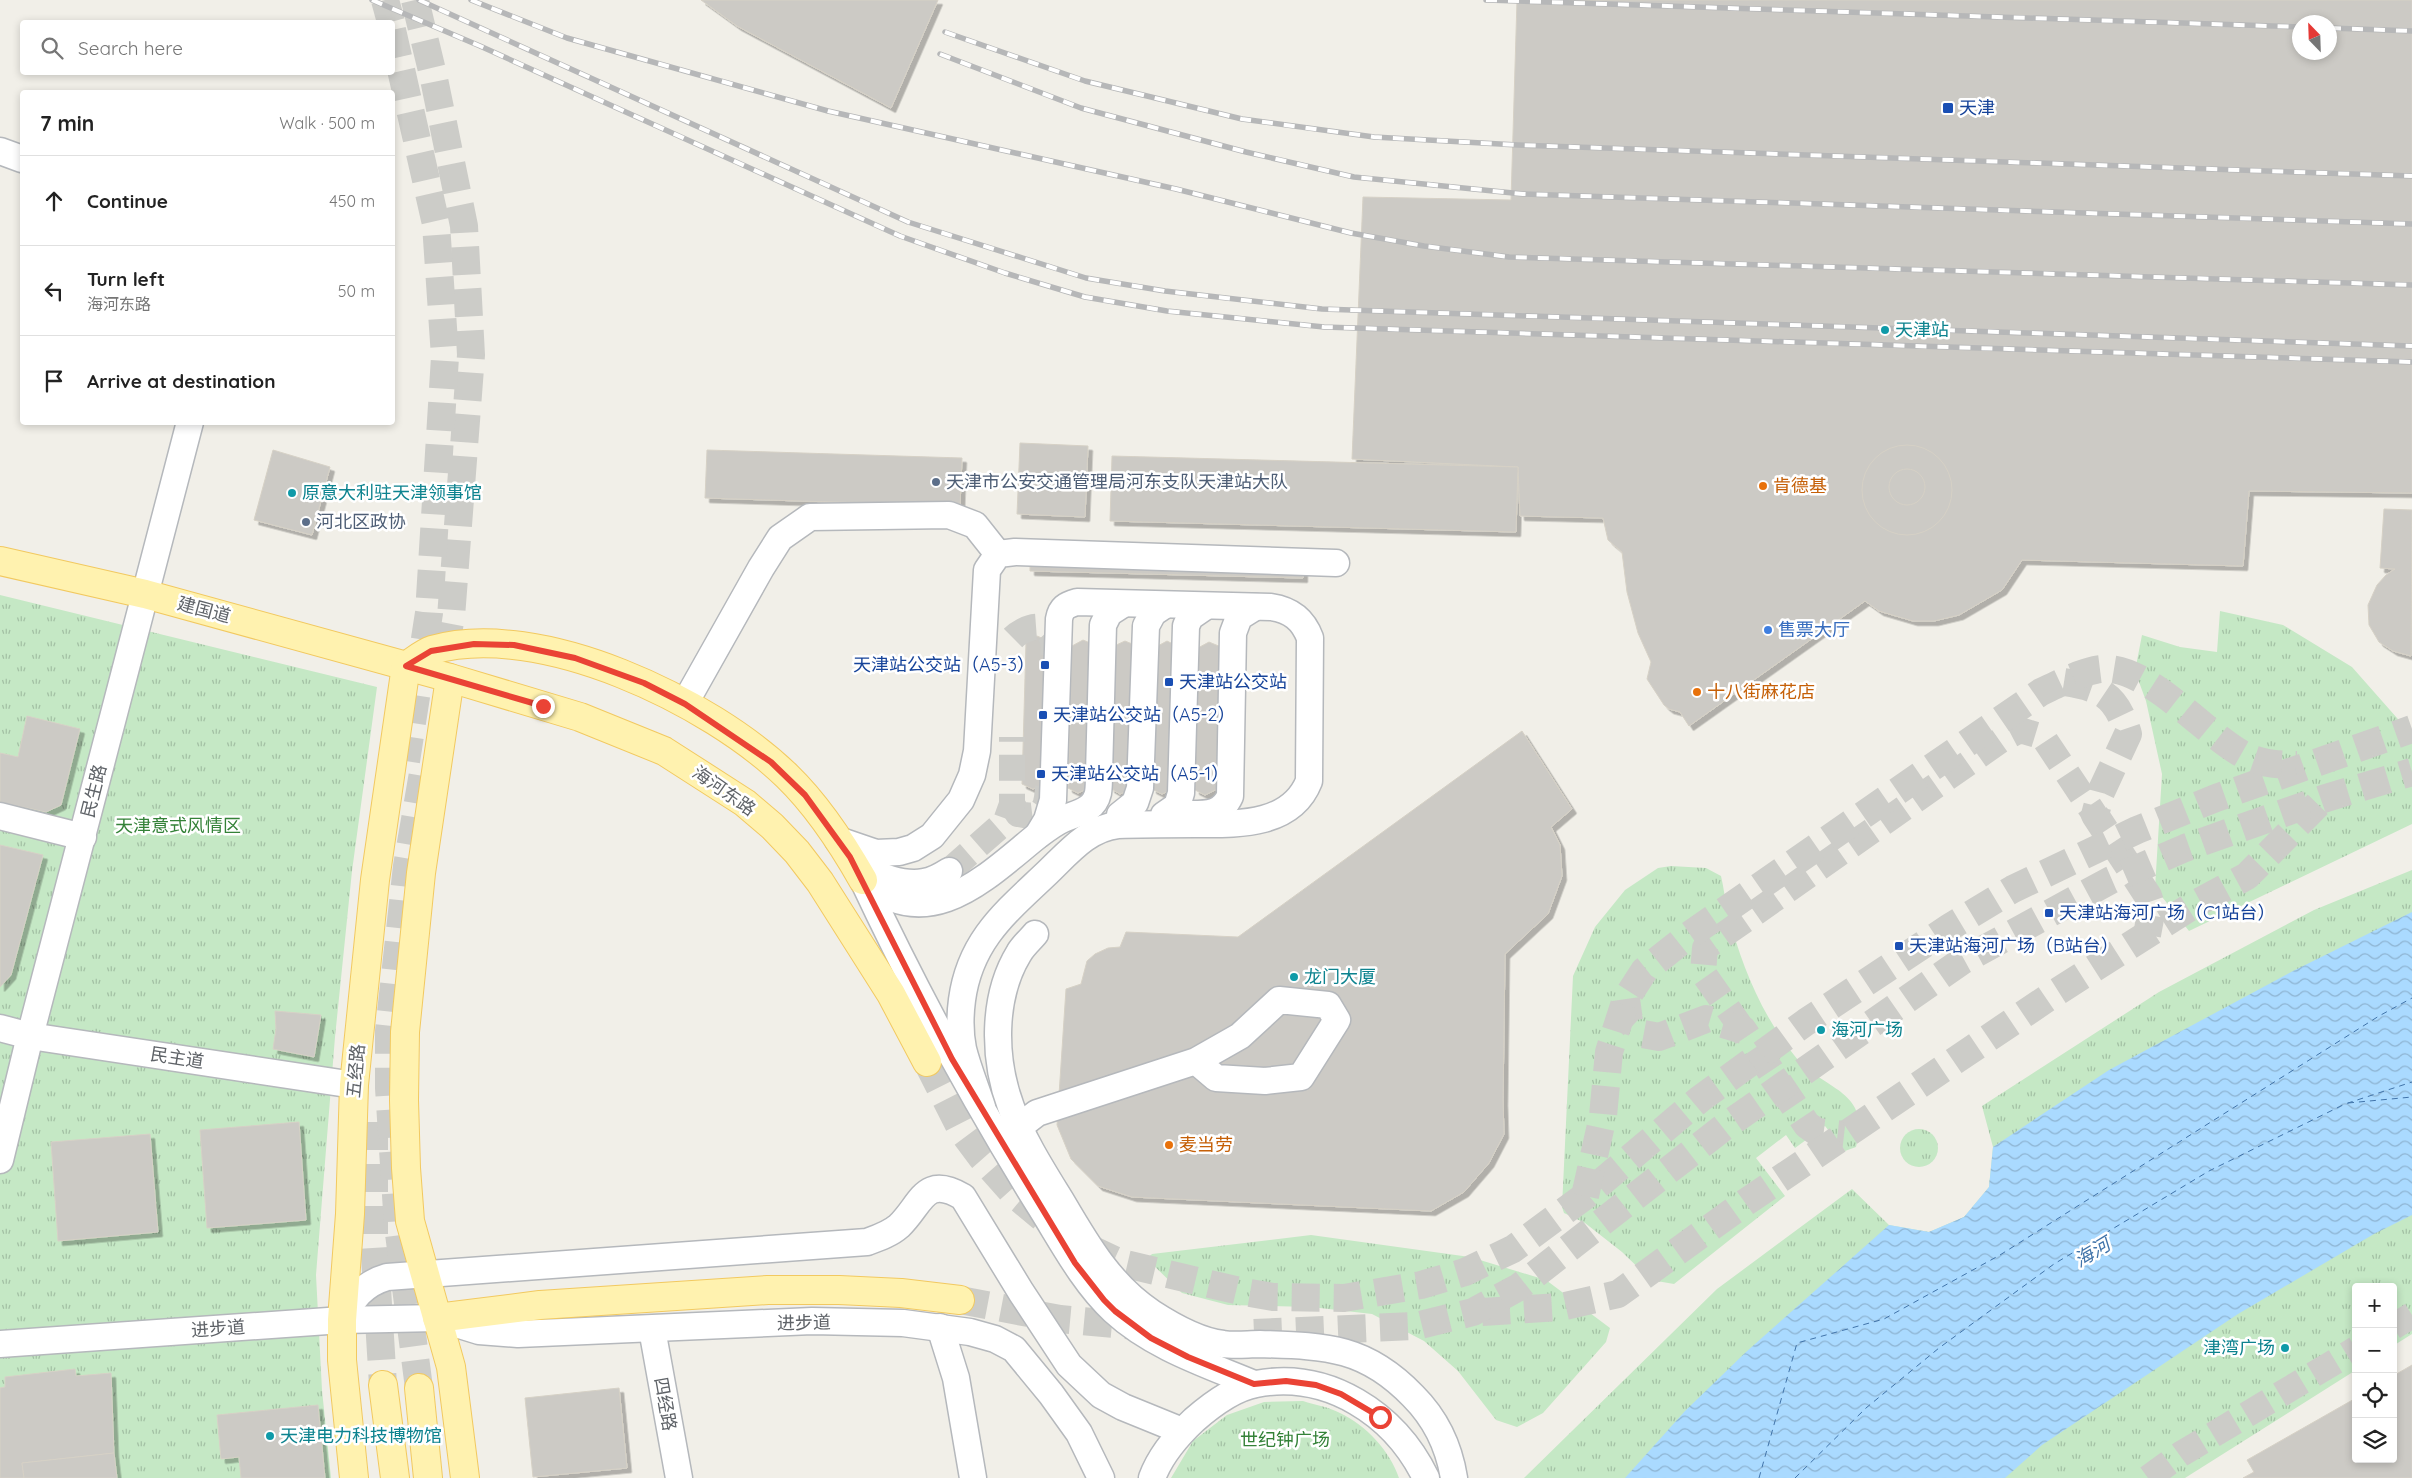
<!DOCTYPE html>
<meta charset="utf-8">
<style>
body{margin:0;font-family:Quicksand,"Noto Sans SC",sans-serif;background:#f2f2f2;color:#222}
.controls{position:absolute;right:15px;bottom:15px;display:grid;overflow:hidden;border-radius:5px;box-shadow:0 2px 8px #0003}
.controls button{width:45px;height:45px;display:grid;place-items:center;padding:0;border:0;border-bottom:1px solid #e0e0e0;background:#fff;color:#222;font:25px sans-serif}
.compass{position:absolute;left:2292px;top:15px;width:45px;height:45px;border-radius:50%;background:#fff;box-shadow:0 2px 8px #0003;rotate:337deg}
.stop{position:absolute;width:15px;height:15px;margin:-11px;border:4px solid #ea4335;border-radius:50%;background:#fff}
.stop.end{background:#ea4335;border-color:#fff;box-shadow:0 1px 5px #0008}
.list{margin:0;padding:0;list-style:none}
h2{display:flex;justify-content:space-between;align-items:center;height:65px;margin:0;padding:0 20px;font-size:21px}
h2 small{font-size:16px;font-weight:400;color:#767676}
.list li{display:grid;grid-template-columns:32px 1fr auto;gap:15px;align-items:center;box-sizing:border-box;height:90px;padding:0 20px;border-top:1px solid #e0e0e0}
.list b{display:block;font-size:19px;white-space:nowrap}
.list p{margin:0;font-size:16px;white-space:nowrap;color:#767676}
.list em{font-size:16px;font-style:normal;color:#767676}
.icon{flex:none;width:28px;height:28px;fill:none;stroke:currentColor;stroke-width:2;stroke-linecap:round;stroke-linejoin:round}
.map{position:relative;flex:none;width:2412px;height:1478px;overflow:hidden}
.search{position:absolute;background:#fff;box-shadow:0 2px 8px #0003;left:20px;top:20px;width:375px;height:55px;display:flex;align-items:center;gap:12px;box-sizing:border-box;padding:0 18px;border-radius:5px;color:#767676;font-size:19px}
.panel{position:absolute;background:#fff;box-shadow:0 2px 8px #0003;left:20px;top:90px;width:375px;height:335px;border-radius:5px}
.map>svg:first-child{display:block}
.grass{fill:url(#grass-tufts)}
.water{fill:url(#water-waves)}
.lines{fill:none;stroke-linecap:round;stroke-linejoin:round}
.ferry{stroke:#4174aa;stroke-width:1;stroke-dasharray:6 5;stroke-linecap:butt}
.building{fill:#cccac5;stroke:#d6d1c6;fill-rule:evenodd;filter:url(#shadow)}
.minor-tunnel{stroke:#ccccc8;stroke-width:26;stroke-dasharray:26 13;stroke-linecap:butt}
.major-tunnel{stroke:#ccccc8;stroke-width:28;stroke-dasharray:28 14;stroke-linecap:butt}
.minor-casing{stroke:#b5b8bc;stroke-width:29}
.major-casing{stroke:#f2c960;stroke-width:30}
.minor{stroke:#fff;stroke-width:26}
.major{stroke:#fff2af;stroke-width:28}
.rail-casing{stroke:#b6b7b8;stroke-width:5.5}
.rail{stroke:#fff;stroke-width:4;stroke-dasharray:11;stroke-linecap:butt}
.route{stroke:#ea4335;stroke-width:6}
.transit-dot{fill:#1a4fb4;stroke:#fff;stroke-width:2}
.culture-dot{fill:#0f9aa8;stroke:#fff;stroke-width:2}
.service-dot{fill:#5c6f8a;stroke:#fff;stroke-width:2}
.food-dot{fill:#e8710a;stroke:#fff;stroke-width:2}
.shop-dot{fill:#3f7fe0;stroke:#fff;stroke-width:2}
.labels{text-anchor:middle;stroke-width:5;stroke-linejoin:round;paint-order:stroke}
.transit-label{font-size:18px;fill:#164399;stroke:#fff;text-anchor:start}
.culture-label{font-size:18px;fill:#0d838f;stroke:#fff;text-anchor:start}
.service-label{font-size:18px;fill:#4e5e75;stroke:#fff;text-anchor:start}
.food-label{font-size:18px;fill:#c56008;stroke:#fff;text-anchor:start}
.street-label{font-size:18px;fill:#5f6368;stroke:#fff}
.shop-label{font-size:18px;fill:#366cbe;stroke:#fff;text-anchor:start}
.park-label{font-size:18px;fill:#348238;stroke:#fff}
.water-label{font-size:19px;font-style:italic;fill:#4174aa;stroke:#fff}
</style>
<div class="map">
<svg width="2412" height="1478" viewBox="0 0 2412 1478">
<defs>
<pattern id="grass-tufts" width="24" height="20" patternUnits="userSpaceOnUse" patternTransform="scale(1.25)"><rect width="24" height="20" fill="#c5e8c5"/><path d="M3 7l-1-3M5 7V3M7 7l1-3M15 17l-1-3M17 17v-4M19 17l1-3" fill="none" stroke="#a3c0a4"/></pattern>
<pattern id="water-waves" width="16" height="10" patternUnits="userSpaceOnUse" patternTransform="scale(1.25)"><rect width="16" height="10" fill="#aadaff"/><path d="M0 5q4-4 8 0t8 0" fill="none" stroke="#8eb4d2"/></pattern>
<filter id="shadow"><feDropShadow dx="4.5" dy="4.5" stdDeviation="0" flood-color="#0004"/></filter>
</defs>
<rect width="100%" height="100%" fill="#f1efe8"/>
<!-- grass -->
<g class="grass">
<polygon points="0,595 377,687 352,871 335,1037 316,1275 322,1390 331,1478 0,1478"/>
<polygon points="2220,611 2283,625 2352,667 2412,735 2412,824 2189,931 2155,888 2162,774 2146,701 2135,671 2142,635 2180,647 2217,652"/>
<path d="M 1671,866 L 1706,868 L 1721,876 C 1724,888 1725,901 1728,914 C 1741,964 1761,1014 1794,1055 C 1823,1092 1872,1088 1856,1147 L 1845,1151 L 1825,1126 L 1795,1148 L 1786,1135 L 1756,1158 L 1785,1196 L 1674,1284 L 1651,1280 L 1622,1252 L 1585,1223 L 1564,1213 L 1562,1207 L 1573,976 L 1595,927 L 1625,890 L 1658,868 Z"/>
<polygon points="2412,870 2412,1334 2393,1346 2393,1287 2356,1287 2356,1370 2185,1478 1524,1478 1717,1289 1852,1189 1889,1225 1929,1232 1964,1217 1989,1187 1993,1147 1982,1106 2159,992 2314,910"/>
<circle cx="1919" cy="1148" r="19"/>
<polygon points="1311,1235 1470,1257 1546,1280 1610,1328 1606,1342 1543,1413 1517,1427 1496,1420 1458,1371 1424,1341 1372,1314 1311,1307 1228,1305 1182,1293 1147,1259 1152,1254"/>
<path d="M 1303,1401 C 1315,1405 1329,1407 1340,1413 C 1366,1425 1390,1451 1399,1478 L 1171,1478 L 1193,1441 L 1227,1415 L 1264,1402 Z"/>
</g>
<!-- water -->
<polygon class="water" points="2412,912 2412,1215 2374,1234 2238,1314 2042,1445 2005,1478 1625,1478 1685,1411 1746,1352 1889,1225 1929,1232 1964,1217 1989,1187 1993,1147 2109,1070 2293,971"/>
<g class="lines">
<!-- ferry -->
<g class="ferry">
<polyline points="2348,1103 2412,1097"/>
<polyline points="1759,1478 1797,1343 1884,1319 2000,1255 2379,1016 2412,998"/>
<polyline points="1795,1478 1866,1408 1939,1348 2054,1264 2209,1171 2345,1104 2412,1082"/>
</g>
</g>
<!-- building -->
<g class="building">
<polygon points="701,0 938,0 891,108 737,26"/>
<path d="M 1517,0 L 2412,0 L 2412,493 L 2249,491 L 2243,566 L 2022,560 L 2002,590 L 1959,615 L 1934,621 L 1913,621 L 1879,611 L 1865,601 L 1689,726 L 1680,712 L 1669,709 L 1664,705 L 1647,679 L 1651,662 L 1638,633 L 1627,592 L 1622,552 L 1608,540 L 1603,518 L 1520,516 L 1518,467 L 1352,459 L 1363,197 L 1511,200 ZM 2300,22 L 2330,22 L 2330,52 L 2300,52 Z"/>
<polygon points="1020,443 1088,446 1085,517 1017,514"/>
<circle cx="1907" cy="490" r="45"/>
<polygon points="273,450 330,467 312,535 254,520"/>
<polygon points="707,450 962,458 960,506 705,498"/>
<polygon points="1112,456 1518,467 1516,532 1110,521"/>
<circle cx="1907" cy="487" r="18"/>
<polygon points="2384,509 2412,510 2411,656 2393,651 2379,642 2369,625 2368,605 2377,585 2386,575 2395,569 2380,568"/>
<polygon points="1030,561 1303,568 1303,578 1030,571"/>
<polygon points="1037,636 1049,641 1045,783 1033,789 1022,784 1026,642"/>
<polygon points="1083,640 1095,645 1090,787 1078,793 1068,788 1072,646"/>
<polygon points="1125,641 1137,646 1133,788 1120,794 1110,788 1114,646"/>
<polygon points="1167,641 1179,647 1175,788 1162,794 1152,789 1156,647"/>
<polygon points="1209,642 1221,647 1217,789 1205,795 1195,790 1198,648"/>
<polygon points="27,716 80,729 61,805 46,812 0,802 0,753 18,757"/>
<polygon points="1522,731 1572,809 1551,827 1560,845 1562,876 1548,914 1505,954 1503,1101 1504,1134 1489,1163 1464,1192 1431,1211 1132,1197 1098,1186 1071,1159 1057,1125 1066,989 1081,984 1087,961 1095,954 1108,948 1120,947 1126,932 1238,937"/>
<polygon points="0,845 43,855 11,975 0,987"/>
<polygon points="275,1011 321,1015 314,1057 273,1049 276,1029"/>
<polygon points="299,1122 306,1220 207,1228 200,1130"/>
<polygon points="150,1134 158,1232 58,1241 51,1142"/>
<polygon points="2412,1365 2412,1478 2243,1478 2254,1472 2247,1460 2356,1398 2356,1459 2393,1459 2393,1376"/>
<polygon points="75,1369 76,1376 111,1373 114,1453 22,1463 24,1478 0,1478 0,1388 5,1387 5,1377"/>
<polygon points="619,1388 627,1468 533,1477 525,1398"/>
<polygon points="318,1405 325,1478 241,1478 239,1457 221,1459 217,1415"/>
<polygon points="114,1453 117,1478 24,1478 22,1463"/>
</g>
<g class="lines">
<!-- minor-tunnel -->
<g class="minor-tunnel">
<path d="M 1013,638 C 1022,629 1046,618 1052,638 C 1055,645 1053,654 1053,662"/>
<path d="M 1012,804 L 1018,814 C 1044,820 1047,807 1048,786"/>
<polyline points="949,871 1006,821 1012,804 1012,737"/>
<polyline points="1743,1030 1703,973 1705,948 2001,740 2020,730 2043,737 2095,815"/>
<polyline points="2393,1327 2412,1315"/>
<polyline points="2148,1478 2181,1454 2356,1349"/>
</g>
<!-- major-tunnel -->
<g class="major-tunnel">
<polyline points="385,0 391,22"/>
<polyline points="415,0 434,79 464,226 471,355 451,617 441,669"/>
<polyline points="392,30 436,224 445,357 429,613 406,761"/>
<path d="M 2064,682 C 2102,688 2116,695 2128,734 L 2101,792 L 2095,815 L 2148,896 L 2152,908 L 2147,935"/>
<polyline points="1626,999 1629,1021 1643,1034 1659,1037 1706,1019 1743,1030 1807,1125 1817,1132 1844,1135"/>
<polyline points="927,1062 962,1131 982,1158 1015,1195 1067,1238 1121,1263 1244,1292 1273,1297 1344,1298 1421,1285 1465,1272 1513,1249 1585,1196 1700,1099 1806,1022 1950,927 2013,889 2137,830 2216,798 2412,729"/>
<polyline points="374,1122 374,1240 383,1385"/>
<path d="M 1585,1196 L 1603,1116 L 1609,1052 L 1626,999 L 1644,971 L 1688,936 L 2041,692 C 2058,684 2077,674 2095,670 C 2144,658 2205,737 2248,757 C 2263,764 2281,765 2297,765"/>
<polyline points="960,1300 1060,1319 1146,1327"/>
<polyline points="1482,1312 1561,1307 1618,1294 1746,1202 2052,995 2195,904 2247,876 2318,804"/>
<polyline points="1254,1333 1416,1326 1473,1312 1519,1287 1724,1127 1962,961 2111,880 2185,848 2323,799 2412,772"/>
<polyline points="419,1388 398,1226 389,1088 389,1031 407,866 423,773"/>
</g>
<defs>
<g id="minor">
<polyline points="0,151 22,159"/>
<polyline points="685,703 761,568 780,538 810,517 949,515 975,525 998,554"/>
<path d="M 1191,814 C 1208,814 1222,814 1230,796 L 1233,633 L 1239,617 L 1255,607"/>
<polyline points="1120,815 1135,803 1140,788 1146,626 1153,613 1165,605"/>
<polyline points="1164,815 1177,806 1181,793 1186,626 1190,617 1206,606"/>
<polyline points="0,816 83,837"/>
<polyline points="838,840 876,853 899,852 913,848 932,836 961,800 972,775 977,751 987,570 998,554 1015,552 1336,563"/>
<path d="M 860,865 C 876,876 904,886 924,882 C 933,881 941,876 949,871"/>
<path d="M 863,880 C 915,991 973,1098 1038,1203 C 1061,1239 1082,1281 1114,1311 C 1153,1347 1206,1364 1254,1384"/>
<path d="M 863,880 C 929,937 986,877 1037,836 C 1045,830 1054,823 1063,819 C 1077,813 1094,811 1098,793 C 1099,787 1099,780 1099,774 L 1103,625 L 1109,613 L 1123,604"/>
<path d="M 1035,934 C 1030,940 1023,946 1019,953 C 992,997 993,1059 1011,1107 C 1023,1141 1044,1173 1063,1204 C 1087,1245 1111,1286 1152,1313 C 1172,1326 1200,1341 1223,1344 C 1235,1346 1248,1344 1260,1344 C 1325,1346 1365,1346 1413,1396 C 1435,1418 1449,1447 1454,1478"/>
<polyline points="0,1028 30,1036 354,1085"/>
<path d="M 982,1107 C 976,1088 968,1069 963,1049 C 960,1034 960,1015 962,1000 C 970,940 1006,912 1047,873 C 1068,853 1088,828 1118,825 C 1144,824 1169,824 1195,824 C 1235,824 1291,827 1309,781 L 1310,638 C 1303,619 1291,610 1271,607 L 1077,602 C 1066,605 1061,608 1059,619 L 1053,800 L 1047,820 L 1038,835"/>
<polyline points="1019,1127 1037,1113 1196,1061 1216,1078 1265,1081 1301,1077 1337,1020 1328,1005 1279,1000 1240,1036 1196,1061"/>
<polyline points="0,1160 30,1036 190,422"/>
<path d="M 342,1320 C 352,1299 363,1284 387,1277 L 867,1242 C 878,1238 890,1234 899,1226 C 922,1204 924,1174 963,1197 L 1021,1292 L 1069,1365 L 1101,1395 L 1123,1407 L 1182,1431"/>
<polyline points="940,1327 956,1378 973,1478"/>
<polyline points="652,1329 679,1478"/>
<polyline points="0,1344 342,1320 437,1318 479,1331 518,1334 812,1321 903,1323 970,1332 995,1339 1014,1349 1051,1394 1079,1433 1101,1478"/>
<path d="M 1152,1478 C 1160,1456 1177,1436 1194,1420 C 1210,1406 1234,1388 1256,1384 C 1328,1370 1395,1414 1426,1478"/>
</g>
<g id="major">
<polyline points="0,561 145,594 450,678 580,717 664,751 745,803 772,826 797,852 820,882 891,994 927,1062"/>
<path d="M 406,666 C 414,661 423,653 432,650 C 540,619 711,702 787,776 C 818,806 842,843 863,880"/>
<polyline points="450,678 421,873 405,1032 404,1100 406,1168 410,1221 451,1367 465,1478"/>
<polyline points="437,1318 540,1305 768,1290 839,1290 901,1293 960,1300"/>
<polyline points="383,1385 395,1478"/>
<polyline points="419,1388 428,1478"/>
<polyline points="354,1478 342,1360 342,1320 350,1214 354,1085 375,880 406,666"/>
</g>
</defs>
<!-- minor casing -->
<use href="#minor" class="minor-casing"/>
<!-- major casing -->
<use href="#major" class="major-casing"/>
<!-- minor -->
<use href="#minor" class="minor"/>
<!-- major -->
<use href="#major" class="major"/>
<defs>
<g id="rail">
<polyline points="372,0 480,46 900,236 1005,273 1085,297 1167,311 1324,327 2412,362"/>
<polyline points="419,0 908,222 1086,278 1165,291 1322,309 2412,346"/>
<polyline points="471,0 567,38 828,111 1176,189 1351,233 1424,246 1509,257 2412,285"/>
<polyline points="1486,0 2300,27"/>
<polyline points="2330,28 2412,31"/>
<polyline points="945,32 1085,81 1242,119 1374,137 1518,145 2412,176"/>
<polyline points="940,54 1081,108 1246,152 1354,177 1523,194 2412,224"/>
</g>
</defs>
<!-- rail casing -->
<use href="#rail" class="rail-casing"/>
<!-- rail -->
<use href="#rail" class="rail"/>
</g>
<g class="lines">
<!-- route -->
<polyline class="route" points="543,706 406,666 431,651 474,644 514,645 575,658 644,683 685,704 771,762 805,795 850,857 952,1059 1075,1263 1104,1300 1115,1311 1151,1338 1188,1357 1254,1384 1286,1381 1316,1385 1341,1394 1380,1417"/>
</g>
<!-- markers -->
<g class="transit-dot">
<rect x="1942" y="102" width="12" height="12" rx="2.5"/>
<rect x="1040" y="660" width="10" height="10" rx="2.5"/>
<rect x="1164" y="677" width="10" height="10" rx="2.5"/>
<rect x="1038" y="710" width="10" height="10" rx="2.5"/>
<rect x="1036" y="769" width="10" height="10" rx="2.5"/>
<rect x="2044" y="908" width="10" height="10" rx="2.5"/>
<rect x="1894" y="941" width="10" height="10" rx="2.5"/>
</g>
<g class="culture-dot">
<circle cx="1885" cy="330" r="5"/>
<circle cx="292" cy="493" r="5"/>
<circle cx="1294" cy="977" r="5"/>
<circle cx="1821" cy="1030" r="5"/>
<circle cx="2285" cy="1348" r="5"/>
<circle cx="270" cy="1436" r="5"/>
</g>
<g class="service-dot">
<circle cx="936" cy="482" r="5"/>
<circle cx="306" cy="522" r="5"/>
</g>
<g class="food-dot">
<circle cx="1763" cy="486" r="5"/>
<circle cx="1697" cy="692" r="5"/>
<circle cx="1169" cy="1145" r="5"/>
</g>
<circle class="shop-dot" cx="1768" cy="630" r="5"/>
<g class="labels">
<!-- transit labels -->
<g class="transit-label">
<text x="1959" y="114">天津</text>
<text x="1035" y="671" text-anchor="end">天津站公交站（A5-3）</text>
<text x="1179" y="688">天津站公交站</text>
<text x="1053" y="721">天津站公交站（A5-2）</text>
<text x="1051" y="780">天津站公交站（A5-1）</text>
<text x="2059" y="919">天津站海河广场（C1站台）</text>
<text x="1909" y="952">天津站海河广场（B站台）</text>
</g>
<!-- culture labels -->
<g class="culture-label">
<text x="1895" y="336">天津站</text>
<text x="302" y="499">原意大利驻天津领事馆</text>
<text x="1304" y="983">龙门大厦</text>
<text x="1831" y="1036">海河广场</text>
<text x="2275" y="1354" text-anchor="end">津湾广场</text>
<text x="280" y="1442">天津电力科技博物馆</text>
</g>
<!-- service labels -->
<g class="service-label">
<text x="946" y="488">天津市公安交通管理局河东支队天津站大队</text>
<text x="316" y="528">河北区政协</text>
</g>
<!-- food labels -->
<g class="food-label">
<text x="1773" y="492">肯德基</text>
<text x="1707" y="698">十八街麻花店</text>
<text x="1179" y="1151">麦当劳</text>
</g>
<!-- street labels -->
<g class="street-label">
<text transform="translate(204 610) rotate(15)" y="6">建国道</text>
<text transform="translate(94 791) rotate(-76)" y="6">民生路</text>
<text transform="translate(724 791) rotate(35)" y="6">海河东路</text>
<text transform="translate(177 1058) rotate(9)" y="6">民主道</text>
<text transform="translate(356 1071) rotate(-85)" y="6">五经路</text>
<text transform="translate(804 1323) rotate(-1)" y="6">进步道</text>
<text transform="translate(218 1329) rotate(-4)" y="6">进步道</text>
<text transform="translate(665 1404) rotate(80)" y="6">四经路</text>
</g>
<!-- shop labels -->
<g class="shop-label">
<text x="1778" y="636">售票大厅</text>
</g>
<!-- park labels -->
<g class="park-label">
<text x="178" y="832">天津意式风情区</text>
<text x="1285" y="1446">世纪钟广场</text>
</g>
<!-- water labels -->
<g class="water-label">
<text transform="translate(2092 1252) rotate(-31)" y="7">海河</text>
</g>
</g>
</svg>
<div class="controls">
<button>+</button>
<button>−</button>
<button><svg class="icon" aria-label="locate" viewBox="0 0 24 24"><circle cx="12" cy="12" r="6"/><path d="M12 2v4M12 18v4M2 12h4M18 12h4"/></svg></button>
<button><svg class="icon" aria-label="layers" viewBox="0 0 24 24"><path d="M12 4l9 5-9 5-9-5zM3 14l9 5 9-5"/></svg></button>
</div>
<svg class="compass" viewBox="-18 -18 36 36"><path d="M0-13l5 13h-10z" fill="#e53935"/><path d="M0 13l5-13h-10z" fill="#767676"/></svg>
<div class="stop" style="left:1380px;top:1417px"></div>
<div class="stop end" style="left:543px;top:706px"></div>
<div class="search"><svg class="icon" aria-label="search" viewBox="0 0 24 24"><circle cx="10" cy="10" r="6"/><path d="M15 15l6 6"/></svg>Search here</div>
<section class="panel">
<h2>7 min<small>Walk · 500 m</small></h2>
<ul class="list">
<li><svg class="icon" aria-label="ahead" viewBox="0 0 24 24"><path d="M12 20V5M6 11l6-6 6 6"/></svg><div><b>Continue</b></div><em>450 m</em></li>
<li><svg class="icon" aria-label="left" viewBox="0 0 24 24"><path d="M17 20v-9H6M10 6l-5 5 5 5"/></svg><div><b>Turn left</b><p>海河东路</p></div><em>50 m</em></li>
<li><svg class="icon" aria-label="arrive" viewBox="0 0 24 24"><path d="M6 21V4h12l-3 4 3 4H6"/></svg><div><b>Arrive at destination</b></div></li>
</ul>
</section>
</div>
